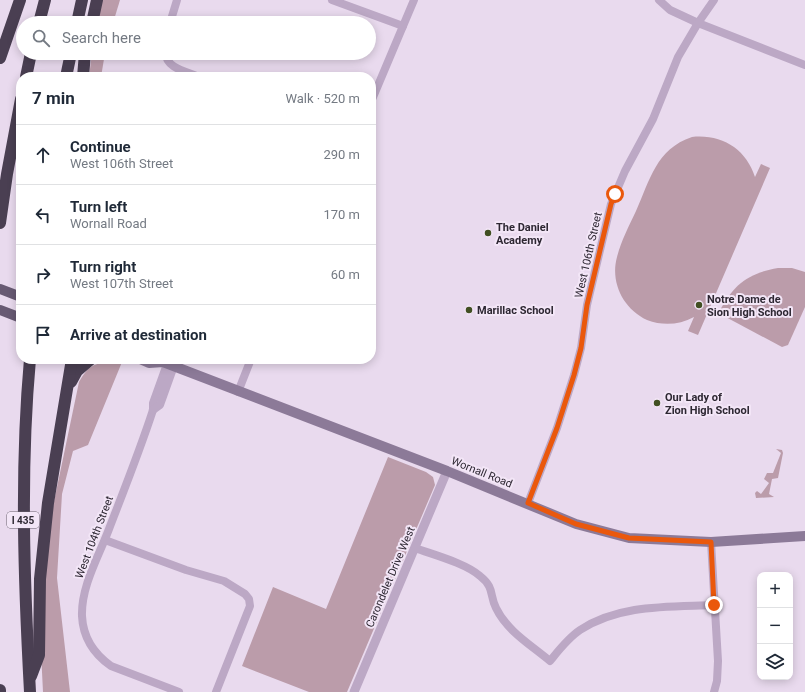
<!DOCTYPE html>
<meta charset="utf-8">
<style>
body{margin:0;font-family:Roboto,sans-serif;background:#f6f6f7;color:#1f2937}
.controls{position:absolute;right:12px;bottom:12px;display:grid;overflow:hidden;border-radius:8px;box-shadow:0 2px 10px #0003}
.controls button{width:36px;height:36px;display:grid;place-items:center;padding:0;border:0;border-bottom:1px solid #e0e1e3;background:#fff;color:#1f2937;font:20px sans-serif}
.stop{position:absolute;width:12px;height:12px;margin:-9px;border:3px solid #ea580c;border-radius:50%;background:#fff}
.stop.end{background:#ea580c;border-color:#fff;box-shadow:0 1px 4px #0008}
.list{margin:0;padding:0;list-style:none}
h2{display:flex;justify-content:space-between;align-items:center;height:52px;margin:0;padding:0 16px;font-size:17px}
h2 small{font-size:13px;font-weight:400;color:#747a83}
.list li{display:grid;grid-template-columns:26px 1fr auto;gap:12px;align-items:center;box-sizing:border-box;height:60px;padding:0 16px;border-top:1px solid #e0e1e3}
.list b{display:block;font-size:15px;white-space:nowrap}
.list p{margin:0;font-size:13px;white-space:nowrap;color:#747a83}
.list em{font-size:13px;font-style:normal;color:#747a83}
.icon{flex:none;width:22px;height:22px;fill:none;stroke:currentColor;stroke-width:2;stroke-linecap:round;stroke-linejoin:round}
.map{position:relative;flex:none;width:805px;height:692px;overflow:hidden}
.search{position:absolute;background:#fff;box-shadow:0 2px 10px #0003;left:16px;top:16px;width:360px;height:44px;display:flex;align-items:center;gap:10px;box-sizing:border-box;padding:0 14px;border-radius:22px;color:#747a83;font-size:15px}
.panel{position:absolute;background:#fff;box-shadow:0 2px 10px #0003;left:16px;top:72px;width:360px;height:292px;border-radius:16px}
.map>svg:first-child{display:block}
.green{fill:#bb9caa}
.lines{fill:none;stroke-linecap:round;stroke-linejoin:round}
.minor{stroke:#bca8c5;stroke-width:8}
.tertiary{stroke:#bca8c5;stroke-width:9}
.secondary{stroke:#8c7a98;stroke-width:10}
.primary{stroke:#685a73;stroke-width:10}
.motorway{stroke:#4a3f52;stroke-width:12}
.route{stroke:#ea580c;stroke-width:5}
.poi-dot{fill:#414f22;stroke:#f3e6f7;stroke-width:1.5}
.labels{text-anchor:middle;stroke-width:4;stroke-linejoin:round;paint-order:stroke}
.shield{fill:#f3e6f7;stroke:#68606d;stroke-width:1}
.shield-label{font-size:10px;font-weight:bold;fill:#2d2732}
.poi-label{font-size:11px;font-weight:bold;fill:#2d2732;stroke:#f3e6f7;text-anchor:start}
.street-label{font-size:11px;fill:#2d2732;stroke:#f3e6f7}
</style>
<div class="map">
<svg width="805" height="692" viewBox="0 0 805 692">
<rect width="100%" height="100%" fill="#e9daee"/>
<!-- green -->
<g class="green">
<polygon points="100,0 120,0 113,23 95,23"/>
<polygon points="92,53 105,53 101,77 89,77"/>
<path d="M 692,137 C 722,134 746,149 755,177 L 761,164 L 770,168 L 698,335 L 688,331 L 694,317 C 679,325 663,326 647,320 C 623,309 610,282 617,257 C 621,241 629,226 636,211 C 650,180 656,149 692,137 Z"/>
<path d="M 778,268 L 792,268 L 805,272 L 805,307 L 788,345 L 782,347 L 722,315 L 719,312 C 733,285 748,273 778,268 Z"/>
<path d="M 111,361 L 122,362 L 88,445 L 73,451 L 62,494 L 57,578 L 70,692 L 43,692 L 39,612 L 47,535 L 79,382 C 88,366 93,364 111,361 Z"/>
<polygon points="776,449 782,450 783,453 778,478 772,479 769,494 774,497 756,498 755,493 757,491 761,494 769,483 764,479 767,473 773,473 781,453"/>
<polygon points="388,457 426,472 433,477 435,485 347,692 309,692 242,666 273,587 326,609"/>
</g>
<g class="lines">
<!-- minor -->
<g class="minor">
<polyline points="332,0 403,26"/>
<polyline points="659,0 670,10 698,23 805,65"/>
<polyline points="170,23 177,0"/>
<path d="M 166,53 C 165,68 188,72 199,77"/>
<polyline points="371,102 414,0"/>
<path d="M 167,364 L 153,403 L 153,410 C 140,450 124,490 109,529 C 99,556 81,586 82,616 C 83,637 94,654 111,666 L 179,692"/>
<polyline points="238,392 251,359"/>
<polyline points="153,410 160,405 174,366"/>
<polyline points="528,503 557,428 574,375 581,348 587,305 611,204 625,171 653,119 678,57 698,23 714,0"/>
<polyline points="105,540 186,570 224,581 245,594 249,599 250,606 216,692"/>
<polyline points="711,542 718,661 717,681 714,692"/>
<path d="M 415,548 C 434,555 465,563 480,576 C 495,588 489,594 496,608 C 507,631 531,645 550,661 C 559,650 568,638 580,630 C 619,604 669,607 714,605"/>
</g>
<!-- tertiary -->
<polyline class="tertiary" points="354,692 447,471"/>
<!-- secondary -->
<polyline class="secondary" points="140,359 149,363 163,362 447,471 576,524 629,538 711,542 805,536"/>
<!-- primary -->
<g class="primary">
<polyline points="0,289 21,297"/>
<polyline points="0,310 21,318"/>
</g>
<!-- motorway -->
<g class="motorway">
<polyline points="39,23 45,0"/>
<polyline points="77,23 82,0"/>
<polyline points="92,23 97,0"/>
<polyline points="0,58 20,0"/>
<polyline points="26,77 31,53"/>
<polyline points="66,77 71,53"/>
<polyline points="83,77 85,53"/>
<polyline points="0,223 7,174 21,99"/>
<path d="M 30,359 C 20,470 24,581 30,692"/>
<polyline points="71,382 77,371 91,359"/>
<polyline points="31,676 39,655 40,579 48,503 72,359"/>
<polyline points="0,690 0,692"/>
</g>
</g>
<g class="lines">
<!-- route -->
<polyline class="route" points="615,194 611,204 587,305 581,348 574,375 557,428 528,503 576,524 629,538 711,542 714,605"/>
</g>
<!-- markers -->
<g class="poi-dot">
<circle cx="488" cy="233" r="4"/>
<circle cx="699" cy="305" r="4"/>
<circle cx="469" cy="310" r="4"/>
<circle cx="657" cy="403" r="4"/>
</g>
<g class="labels">
<!-- shield labels -->
<rect class="shield" x="7" y="512" width="32" height="16" rx="3"/>
<g class="shield-label">
<text x="23" y="524">I 435</text>
</g>
<!-- poi labels -->
<g class="poi-label">
<text x="496" y="231">The Daniel<tspan x="496" dy="13">Academy</tspan></text>
<text x="707" y="303">Notre Dame de<tspan x="707" dy="13">Sion High School</tspan></text>
<text x="477" y="314">Marillac School</text>
<text x="665" y="401">Our Lady of<tspan x="665" dy="13">Zion High School</tspan></text>
</g>
<!-- street labels -->
<g class="street-label">
<text transform="translate(588 255) rotate(-77)" y="4">West 106th Street</text>
<text transform="translate(482 472) rotate(22)" y="4">Wornall Road</text>
<text transform="translate(94 537) rotate(-69)" y="4">West 104th Street</text>
<text transform="translate(390 577) rotate(-67)" y="4">Carondelet Drive West</text>
</g>
</g>
</svg>
<div class="controls">
<button>+</button>
<button>−</button>
<button><svg class="icon" aria-label="layers" viewBox="0 0 24 24"><path d="M12 4l9 5-9 5-9-5zM3 14l9 5 9-5"/></svg></button>
</div>
<div class="stop" style="left:615px;top:194px"></div>
<div class="stop end" style="left:714px;top:605px"></div>
<div class="search"><svg class="icon" aria-label="search" viewBox="0 0 24 24"><circle cx="10" cy="10" r="6"/><path d="M15 15l6 6"/></svg>Search here</div>
<section class="panel">
<h2>7 min<small>Walk · 520 m</small></h2>
<ul class="list">
<li><svg class="icon" aria-label="ahead" viewBox="0 0 24 24"><path d="M12 20V5M6 11l6-6 6 6"/></svg><div><b>Continue</b><p>West 106th Street</p></div><em>290 m</em></li>
<li><svg class="icon" aria-label="left" viewBox="0 0 24 24"><path d="M17 20v-9H6M10 6l-5 5 5 5"/></svg><div><b>Turn left</b><p>Wornall Road</p></div><em>170 m</em></li>
<li><svg class="icon" aria-label="right" viewBox="0 0 24 24"><path d="M7 20v-9h11M14 6l5 5-5 5"/></svg><div><b>Turn right</b><p>West 107th Street</p></div><em>60 m</em></li>
<li><svg class="icon" aria-label="arrive" viewBox="0 0 24 24"><path d="M6 21V4h12l-3 4 3 4H6"/></svg><div><b>Arrive at destination</b></div></li>
</ul>
</section>
</div>
